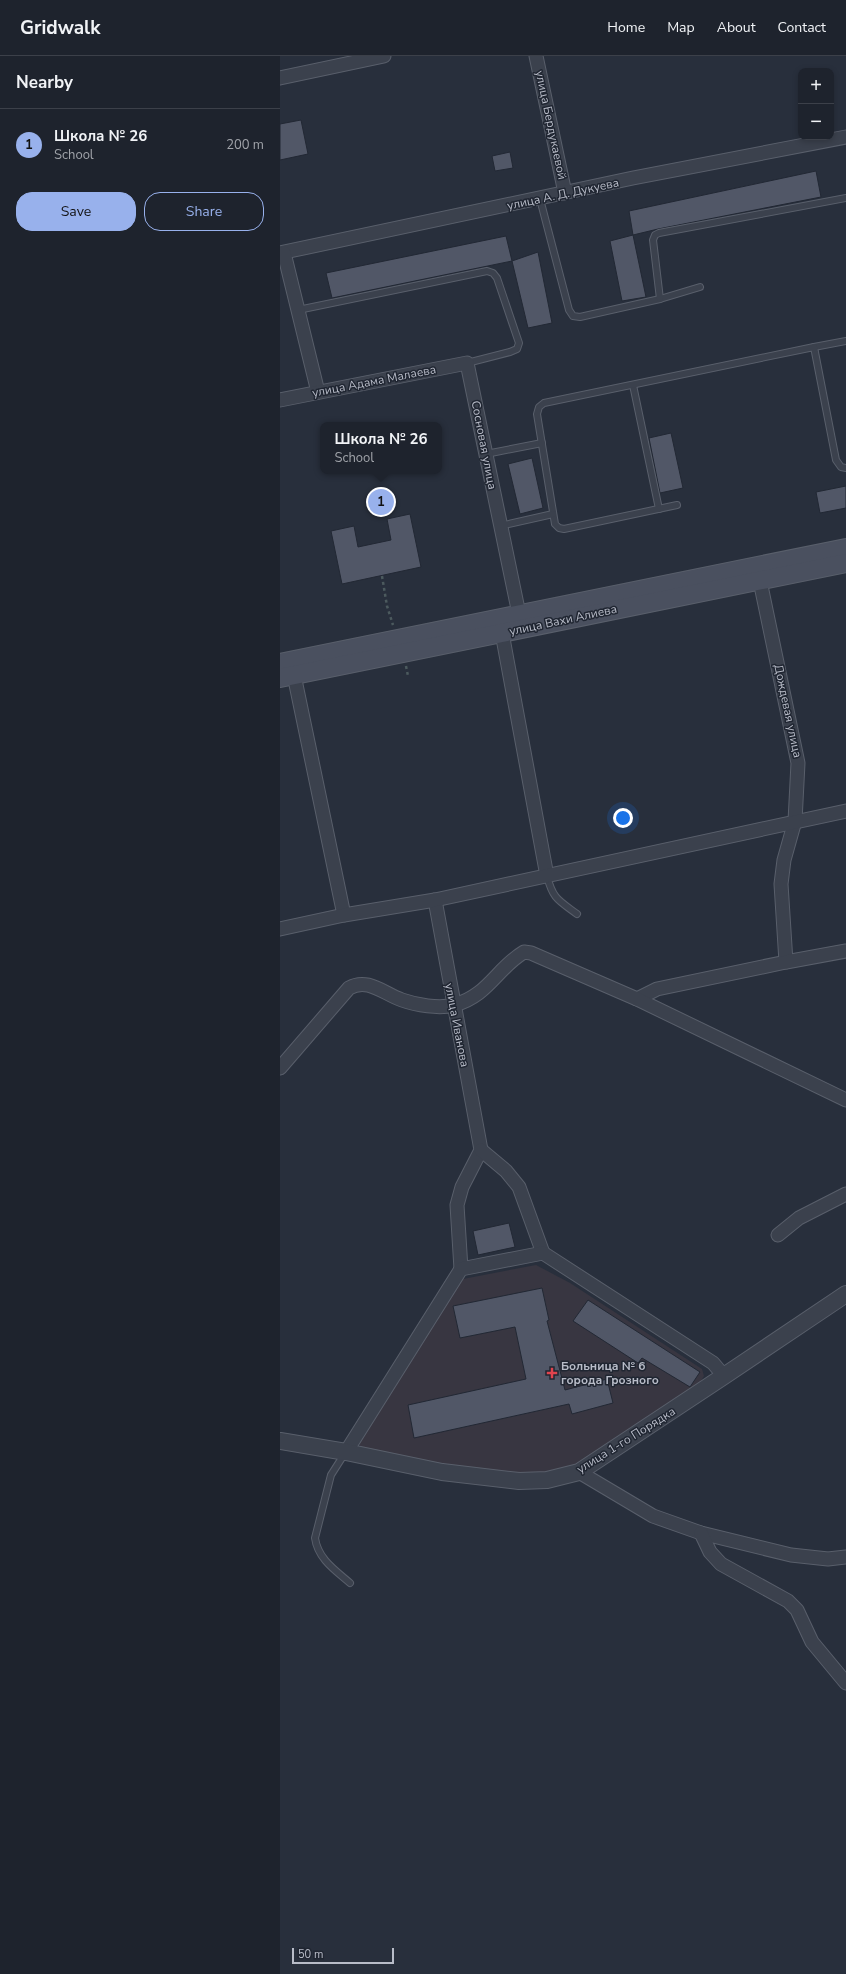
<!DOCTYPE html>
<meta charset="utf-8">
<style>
body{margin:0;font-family:"Nunito Sans",sans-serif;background:#262b35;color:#f1f3f6}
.controls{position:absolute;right:12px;top:12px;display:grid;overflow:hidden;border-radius:8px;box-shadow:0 2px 6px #0003}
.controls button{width:36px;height:36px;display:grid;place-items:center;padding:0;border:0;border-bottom:1px solid #3c4049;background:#1e232d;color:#f1f3f6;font:20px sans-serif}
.scale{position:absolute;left:12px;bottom:10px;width:102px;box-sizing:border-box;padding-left:4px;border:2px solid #b8bcc8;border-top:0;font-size:11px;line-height:14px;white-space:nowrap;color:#b8bcc8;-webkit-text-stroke:3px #202632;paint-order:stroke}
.you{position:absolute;left:343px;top:762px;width:14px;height:14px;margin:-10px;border:3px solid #fff;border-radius:50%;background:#1a73e8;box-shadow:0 0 0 6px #1a73e833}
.badge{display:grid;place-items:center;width:26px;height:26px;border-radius:50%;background:#98b1ec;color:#111;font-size:13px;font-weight:700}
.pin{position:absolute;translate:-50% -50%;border:2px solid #fff;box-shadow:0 1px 4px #0006}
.popup{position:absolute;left:40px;top:366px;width:122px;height:52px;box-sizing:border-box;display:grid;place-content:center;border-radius:8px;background:#1e232d;filter:drop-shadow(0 1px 3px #0005);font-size:13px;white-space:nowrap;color:#a1a4aa}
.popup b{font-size:15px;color:#f1f3f6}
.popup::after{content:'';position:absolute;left:50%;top:100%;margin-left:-8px;border:8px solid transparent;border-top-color:#1e232d}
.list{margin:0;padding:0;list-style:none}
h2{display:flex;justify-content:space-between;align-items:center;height:52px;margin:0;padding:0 16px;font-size:17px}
h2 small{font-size:13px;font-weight:400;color:#a1a4aa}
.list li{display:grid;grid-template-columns:26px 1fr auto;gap:12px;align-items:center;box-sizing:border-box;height:72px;padding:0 16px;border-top:1px solid #3c4049}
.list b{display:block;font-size:15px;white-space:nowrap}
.list p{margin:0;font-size:13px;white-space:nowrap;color:#a1a4aa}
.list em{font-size:13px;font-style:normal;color:#a1a4aa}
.actions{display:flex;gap:8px;padding:12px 16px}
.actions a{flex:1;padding:9px 0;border:1px solid #98b1ec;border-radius:16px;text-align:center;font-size:14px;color:#98b1ec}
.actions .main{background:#98b1ec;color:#111}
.map{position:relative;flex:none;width:566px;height:1918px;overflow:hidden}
header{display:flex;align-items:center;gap:24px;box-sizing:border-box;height:56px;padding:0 20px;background:#1e232d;border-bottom:1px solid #3c4049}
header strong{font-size:19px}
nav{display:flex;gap:22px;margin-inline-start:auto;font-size:14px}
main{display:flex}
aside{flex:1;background:#1e232d}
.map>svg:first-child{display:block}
.medical{fill:#383641}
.building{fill:#515767;stroke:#222834}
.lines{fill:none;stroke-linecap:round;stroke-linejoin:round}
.service-casing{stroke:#595f6b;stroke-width:8}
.minor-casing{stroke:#595f6b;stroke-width:15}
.tertiary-casing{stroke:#595f6b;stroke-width:18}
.secondary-casing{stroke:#595f6b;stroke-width:20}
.path{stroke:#4c5a5e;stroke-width:2.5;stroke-dasharray:3 3;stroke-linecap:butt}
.service{stroke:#3b414d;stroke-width:6}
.minor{stroke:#3b414d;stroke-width:13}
.tertiary{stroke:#3b414d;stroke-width:16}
.secondary{stroke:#4a505f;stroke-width:18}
.health-dot{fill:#e0444e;stroke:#202632;stroke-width:1.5}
.labels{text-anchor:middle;stroke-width:3;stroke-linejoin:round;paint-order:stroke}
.street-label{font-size:12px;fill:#b8bcc8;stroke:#202632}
.poi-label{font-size:12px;font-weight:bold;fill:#b8bcc8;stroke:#202632;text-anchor:start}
</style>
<header>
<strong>Gridwalk</strong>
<nav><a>Home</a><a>Map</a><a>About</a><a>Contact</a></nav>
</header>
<main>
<aside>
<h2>Nearby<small></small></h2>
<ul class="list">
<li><span class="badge">1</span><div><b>Школа № 26</b><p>School</p></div><em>200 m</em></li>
</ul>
<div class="actions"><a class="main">Save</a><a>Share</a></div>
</aside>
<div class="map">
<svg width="566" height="1918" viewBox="0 0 566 1918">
<rect width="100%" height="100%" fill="#282f3c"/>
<!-- medical -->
<polygon class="medical" points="256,1209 290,1227 422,1313 424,1320 419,1328 328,1391 278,1418 198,1416 81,1393 79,1385 84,1375 183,1223"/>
<!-- building -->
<g class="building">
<polygon points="21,64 28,98 0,104 0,68"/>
<polygon points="230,96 233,112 215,115 212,100"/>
<polygon points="536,115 541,141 378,173 353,179 349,155"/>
<polygon points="353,179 366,241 342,245 330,185"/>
<polygon points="226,180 232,205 52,242 46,217"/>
<polygon points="258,196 272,267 248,272 232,205"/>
<polygon points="391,377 403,432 380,437 369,382"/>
<polygon points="252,402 263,452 240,458 228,408"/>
<polygon points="566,430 566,452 540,457 536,436"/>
<polygon points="130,458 141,511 62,528 51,475 74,470 78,491 111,484 107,463"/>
<polygon points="229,1167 235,1191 198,1199 193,1175"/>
<polygon points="262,1232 269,1264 267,1265 285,1334 327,1323 333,1347 292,1358 289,1348 134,1382 128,1349 246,1323 235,1271 180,1282 173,1250"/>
<polygon points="308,1244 420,1316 410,1331 362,1302 358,1307 293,1265"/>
</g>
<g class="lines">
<defs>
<g id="service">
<polyline points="260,143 289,254 293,260 300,261 380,243 420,231"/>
<polyline points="380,243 373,184 375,179 379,177 566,142"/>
<polyline points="18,254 207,215 213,217 217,222 239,287 237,293 230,296 187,307"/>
<polyline points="534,291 566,285"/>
<polyline points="353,329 379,453"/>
<polyline points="206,398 262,387"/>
<polyline points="397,449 284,473 279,472 275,468 257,358 259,351 264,347 534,291 556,404 561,411 566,412"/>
<polyline points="220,470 273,458"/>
<path d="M 267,820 C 273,843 278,844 297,858"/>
<path d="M 65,1397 L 51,1419 L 35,1482 C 38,1503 55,1514 70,1527"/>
</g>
<g id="minor">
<polyline points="256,0 285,137"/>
<polyline points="0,22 104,0"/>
<polyline points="0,197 353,122 566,81"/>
<polyline points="4,197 38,336"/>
<polyline points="0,344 187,307 239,558"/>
<polyline points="480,525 518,707 515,765 504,804 501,828 506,906"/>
<polyline points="222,577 267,820"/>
<polyline points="14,619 64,859"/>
<polyline points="155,844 201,1094 182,1131 177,1149 181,1213"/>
<polyline points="0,873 64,859 155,844 566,755"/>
<polyline points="357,943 377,933 506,906 566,895"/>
<path d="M 0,1012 L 69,932 C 88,921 104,938 122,944 C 136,949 159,953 174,949 C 208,940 217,912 244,896 L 251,897 L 357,943 L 566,1044"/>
<polyline points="201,1094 226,1115 239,1131 263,1197"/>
<polyline points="498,1179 519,1162 566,1138"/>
<polyline points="66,1396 181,1213 263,1197 433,1307 444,1320"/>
<polyline points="299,1416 373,1460 421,1477 511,1499 548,1503 566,1501"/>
<polyline points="421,1477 430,1496 441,1508 508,1545 517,1554 532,1586 566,1627"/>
</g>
<polyline id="tertiary" points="0,1385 66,1396 162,1416 239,1425 267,1424 299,1416 444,1320 566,1238"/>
<g id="secondary">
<polyline points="0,607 566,492"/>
<polyline points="0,622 566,507"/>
</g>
</defs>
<!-- service casing -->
<use href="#service" class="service-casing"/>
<!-- minor casing -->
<use href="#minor" class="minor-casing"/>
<!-- tertiary casing -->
<use href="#tertiary" class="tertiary-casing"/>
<!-- secondary casing -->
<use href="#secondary" class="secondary-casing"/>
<!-- path -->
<g class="path">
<polyline points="102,520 107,550 113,569"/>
<polyline points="126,610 128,620"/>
</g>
<!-- service -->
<use href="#service" class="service"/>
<!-- minor -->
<use href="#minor" class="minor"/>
<!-- tertiary -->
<use href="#tertiary" class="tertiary"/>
<!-- secondary -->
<use href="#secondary" class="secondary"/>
</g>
<!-- markers -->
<path class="health-dot" d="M270 1311h4v4h4v4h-4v4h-4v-4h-4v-4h4z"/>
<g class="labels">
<!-- street labels -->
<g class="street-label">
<text transform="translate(271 69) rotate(78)" y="4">улица Бердукаевой</text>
<text transform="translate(283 138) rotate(-12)" y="4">улица А. Д. Дукуева</text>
<text transform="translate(94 325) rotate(-11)" y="4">улица Адама Малаева</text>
<text transform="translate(204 389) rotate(79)" y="4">Сосновая улица</text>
<text transform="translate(283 564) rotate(-12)" y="4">улица Вахи Алиева</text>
<text transform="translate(508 655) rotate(78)" y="4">Дождевая улица</text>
<text transform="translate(177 969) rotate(79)" y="4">улица Иванова</text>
<text transform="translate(346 1384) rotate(-32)" y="4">улица 1-го Порядка</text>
</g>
<!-- poi labels -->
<g class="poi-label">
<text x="281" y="1314">Больница № 6<tspan x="281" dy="14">города Грозного</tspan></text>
</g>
</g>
</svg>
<div class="controls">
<button>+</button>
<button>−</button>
</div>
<div class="scale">50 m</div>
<div class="you"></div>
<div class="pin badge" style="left:101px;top:446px">1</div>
<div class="popup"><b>Школа № 26</b>School</div>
</div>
</main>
